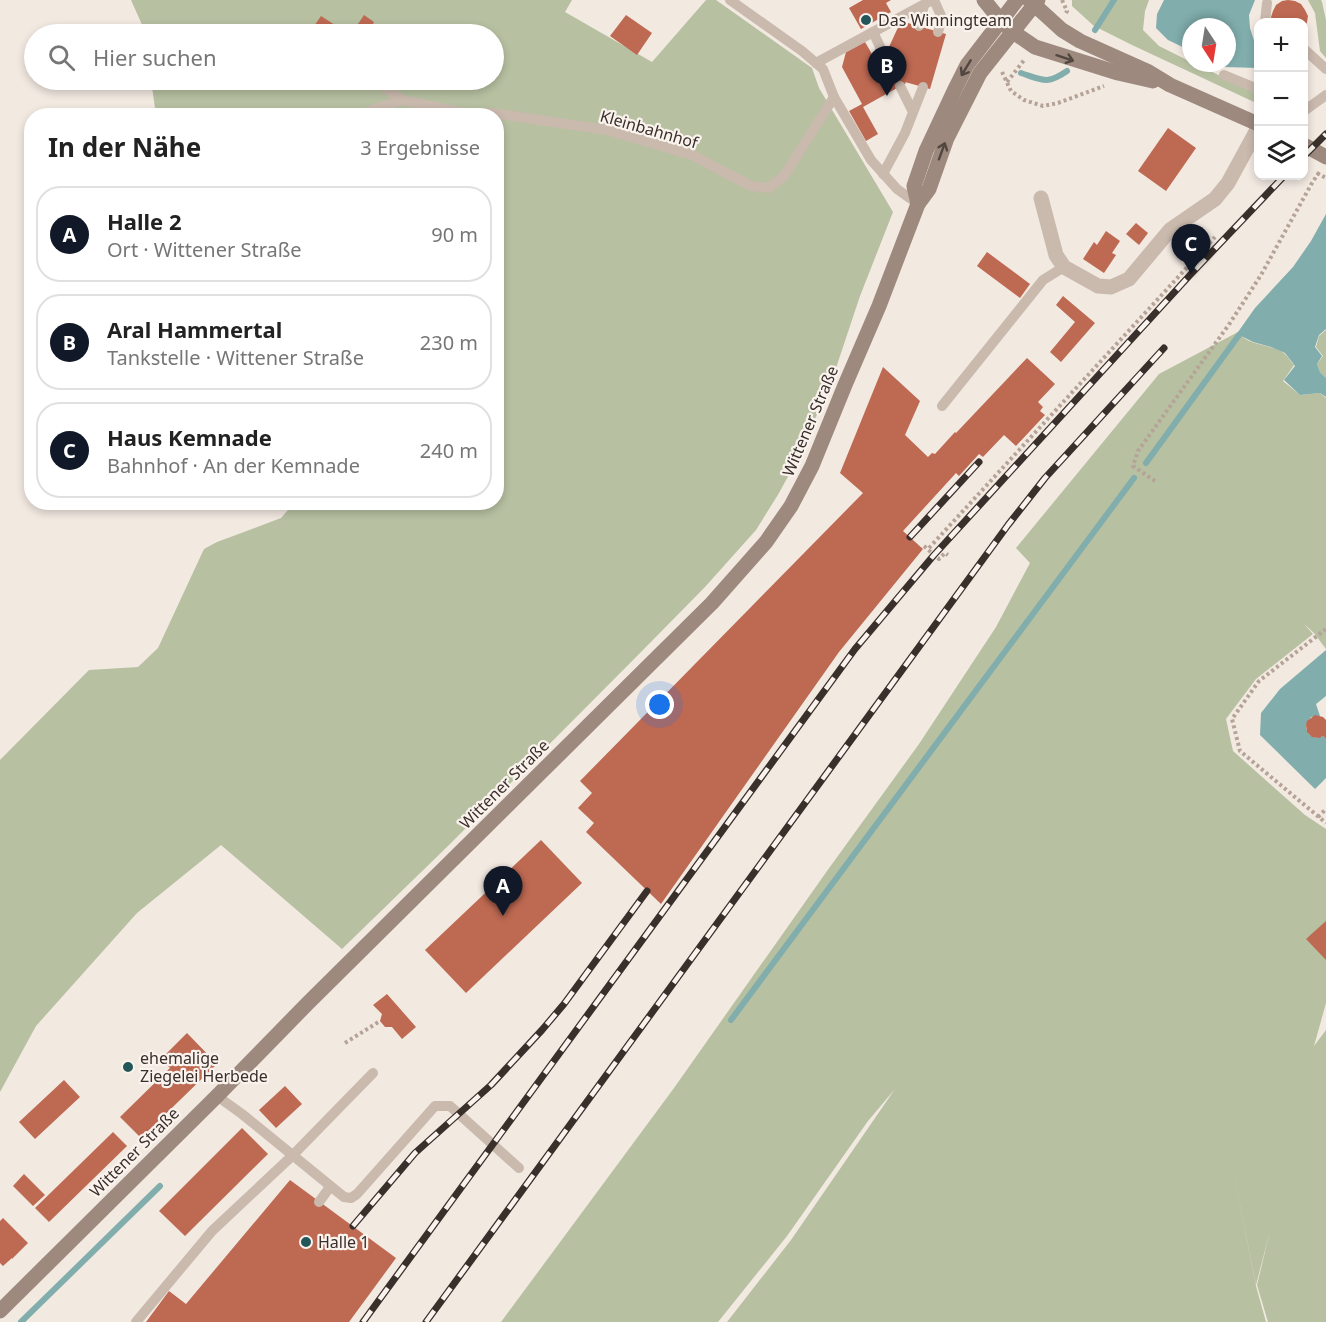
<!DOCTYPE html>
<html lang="de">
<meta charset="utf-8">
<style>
body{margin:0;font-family:"Noto Sans",sans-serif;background:#f6f6f6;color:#222}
.controls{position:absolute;right:18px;top:18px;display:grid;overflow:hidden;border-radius:12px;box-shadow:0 3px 9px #0003}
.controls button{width:54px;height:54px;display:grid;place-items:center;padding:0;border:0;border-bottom:2px solid #e0e0e0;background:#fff;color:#222;font:30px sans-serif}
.compass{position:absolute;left:1182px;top:18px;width:54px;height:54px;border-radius:50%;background:#fff;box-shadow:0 3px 9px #0003;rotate:168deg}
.you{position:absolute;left:660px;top:705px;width:21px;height:21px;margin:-15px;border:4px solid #fff;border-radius:50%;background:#1a73e8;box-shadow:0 0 0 9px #1a73e833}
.badge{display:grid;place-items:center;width:39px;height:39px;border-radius:50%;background:#111827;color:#fff;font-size:20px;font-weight:700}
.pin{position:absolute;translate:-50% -50px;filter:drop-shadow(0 2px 3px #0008)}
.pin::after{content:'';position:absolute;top:32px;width:21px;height:18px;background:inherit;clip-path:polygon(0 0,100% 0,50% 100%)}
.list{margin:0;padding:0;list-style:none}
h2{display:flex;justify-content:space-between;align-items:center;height:78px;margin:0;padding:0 24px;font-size:26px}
h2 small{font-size:20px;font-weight:400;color:#767676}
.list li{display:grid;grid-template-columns:39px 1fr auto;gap:18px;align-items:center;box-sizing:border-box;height:96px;margin:0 12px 12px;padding:0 12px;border:2px solid #e0e0e0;border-radius:24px}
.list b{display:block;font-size:22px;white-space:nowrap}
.list p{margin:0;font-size:20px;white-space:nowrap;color:#767676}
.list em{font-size:20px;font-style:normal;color:#767676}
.icon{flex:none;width:33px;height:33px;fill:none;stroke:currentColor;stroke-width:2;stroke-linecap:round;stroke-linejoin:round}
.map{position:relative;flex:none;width:1326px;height:1322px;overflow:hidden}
.search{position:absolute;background:#fff;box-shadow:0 3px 9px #0003;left:24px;top:24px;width:480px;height:66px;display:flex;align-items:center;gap:15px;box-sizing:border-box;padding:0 21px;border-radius:33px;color:#767676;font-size:22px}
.panel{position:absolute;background:#fff;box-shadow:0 3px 9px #0003;left:24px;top:108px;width:480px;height:402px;border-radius:24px}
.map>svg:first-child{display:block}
.green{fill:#b7c0a1}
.water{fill:#81adad}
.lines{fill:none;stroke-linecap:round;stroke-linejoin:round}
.stream{stroke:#81adad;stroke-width:6}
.building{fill:#be6952}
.path{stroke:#b6a397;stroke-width:4;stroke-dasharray:3 3;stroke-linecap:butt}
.lane{stroke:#cab9ad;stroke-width:10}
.street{stroke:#cab9ad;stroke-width:15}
.secondary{stroke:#9d897e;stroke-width:15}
.rail-casing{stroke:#392f2b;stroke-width:7}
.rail{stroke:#faf3ed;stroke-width:4.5;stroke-dasharray:14;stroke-linecap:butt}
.oneway{stroke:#524640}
.poi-dot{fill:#235658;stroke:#faf3ed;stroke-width:2}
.labels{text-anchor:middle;stroke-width:4.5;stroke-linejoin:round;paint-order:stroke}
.poi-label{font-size:16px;fill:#392f2b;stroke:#faf3ed;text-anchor:start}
.street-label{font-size:16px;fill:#392f2b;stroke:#faf3ed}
</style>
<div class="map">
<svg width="1326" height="1322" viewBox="0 0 1326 1322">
<rect width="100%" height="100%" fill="#f2e9e1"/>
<!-- green -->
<g class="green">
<polygon points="131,0 572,0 565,12 652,62 706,0 716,0 812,68 819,88 893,212 860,296 832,380 797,460 779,493 756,530 705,587 642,651 450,844 342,949 221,845 137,913 36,1026 0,1092 0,760 89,670 138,667 158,648 204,549 217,542 281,518 294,503 496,502 496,116 156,115 151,80 494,80 494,34 144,34 143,27"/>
<polygon points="1072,0 1149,0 1145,11 1143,30 1159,46 1191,62 1191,63 1194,63 1257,94 1254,102 1132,45 1094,26 1072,6"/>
<polygon points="1308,0 1321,0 1322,2 1326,20 1326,58 1320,51 1315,13"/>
<polygon points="1326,330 1326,378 1320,372 1317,364 1323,356 1316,347 1319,336"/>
<path d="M 1238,332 C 1248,347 1271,343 1285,354 C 1288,357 1291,362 1294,365 L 1283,381 L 1300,395 L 1320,393 L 1326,398 L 1326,649 L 1314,633 L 1304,624 L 1313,634 L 1256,679 L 1226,719 L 1233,751 L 1305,815 L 1326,829 L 1326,1003 L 1314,1046 L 1326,1030 L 1326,1322 L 1268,1322 L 1257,1285 L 1270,1231 L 1256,1285 L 1231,1159 L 1256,1286 L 1266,1322 L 727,1322 L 791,1240 L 895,1089 L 868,1121 L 787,1236 L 718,1322 L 501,1322 L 674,1088 L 827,871 L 919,744 L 996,627 L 1030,563 L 1016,548 L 1159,374 Z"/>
</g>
<!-- water -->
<g class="water">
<polygon points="1164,0 1255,0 1249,15 1250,28 1257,50 1258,68 1224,67 1215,63 1227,63 1227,27 1191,27 1191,51 1168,40 1156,28 1157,14"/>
<polygon points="1326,214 1326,329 1319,335 1315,347 1322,356 1317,364 1320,372 1326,378 1326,397 1320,393 1300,395 1284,380 1295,366 1285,353 1271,347 1253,342 1239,335 1238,332 1255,308 1293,267 1311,241"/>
<path d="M 1326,650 L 1326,696 L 1316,704 L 1320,716 L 1311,717 L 1306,725 C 1306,735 1314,740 1323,736 L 1326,739 L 1326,778 L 1315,789 L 1260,735 L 1261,713 L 1280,689 Z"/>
</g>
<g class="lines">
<!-- stream -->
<g class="stream">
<polyline points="1095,30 1114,0"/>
<path d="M 1021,73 C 1042,80 1047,85 1067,71"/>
<polyline points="1146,463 1239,335"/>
<polyline points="731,1020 1134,478"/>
<polyline points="21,1322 160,1186"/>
</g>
</g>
<!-- building -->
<g class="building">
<polygon points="863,0 891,0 886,3 891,12 861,29 849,8"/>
<polygon points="1288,0 1295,1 1301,4 1305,10 1308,16 1307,22 1304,31 1304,22 1272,22 1271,17 1273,11 1276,5 1282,1"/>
<polygon points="364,15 374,22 372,26 383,34 314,34 310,32 321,16 349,34 351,32 352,33"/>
<polygon points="626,15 652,33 637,55 610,36"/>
<polygon points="901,21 946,34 930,89 905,82 906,83 863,107 878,134 866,141 849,111 862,104 842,67 846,52 865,42 876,61 890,54 888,49"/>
<polygon points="1168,128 1196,148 1166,191 1138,171"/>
<polygon points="1136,223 1148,233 1139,245 1126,234"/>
<polygon points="1106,231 1120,241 1112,253 1116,255 1104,273 1083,259 1094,242 1097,245"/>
<polygon points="987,252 1030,284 1020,298 977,266"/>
<polygon points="1063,296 1095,323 1061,362 1050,352 1075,322 1056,305"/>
<polygon points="1027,358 1055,384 1038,402 1043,407 1040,411 1045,415 1016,446 1004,435 983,457 979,454 959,476 956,473 903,531 923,549 839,652 661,904 586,832 594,823 578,808 592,793 580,781 863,493 840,473 883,367 920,401 905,435 928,457 932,453 935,454 955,432 956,433"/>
<polygon points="1315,715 1323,717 1326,720 1326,739 1323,736 1319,738 1312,737 1307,732 1306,725 1307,721"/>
<polygon points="541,840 582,883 466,993 425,950"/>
<polygon points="1326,921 1326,960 1306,939"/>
<polygon points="387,994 416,1027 402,1039 392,1027 385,1027 380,1021 382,1014 373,1005"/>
<polygon points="187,1033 217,1064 141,1138 120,1117 170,1068 161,1059"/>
<polygon points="64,1080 80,1097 35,1139 19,1122"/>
<polygon points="285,1086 302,1104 276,1128 259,1110"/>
<polygon points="242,1128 268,1154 185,1236 159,1211"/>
<polygon points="113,1132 127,1146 49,1222 35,1208"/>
<polygon points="24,1174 45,1195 33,1206 13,1186"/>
<polygon points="290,1180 396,1258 349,1322 146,1322 169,1291 186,1304"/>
<polygon points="3,1218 28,1243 12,1259 12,1258 3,1266 0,1263 0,1221"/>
</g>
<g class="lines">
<!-- path -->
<g class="path">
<polyline points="1062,0 1067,11 1066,13"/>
<polyline points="1002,72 1011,91 1024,100 1043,106 1058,103 1104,86"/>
<polyline points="1007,82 1025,59"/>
<polyline points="1317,173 1326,178"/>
<polyline points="1194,233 1195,250 1199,254"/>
<polyline points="1155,481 1133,466 1138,451 1230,323 1261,275 1312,183 1320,171"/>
<polyline points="924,546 939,559 945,553 948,555"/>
<polyline points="929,548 1215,237"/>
<polyline points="1326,629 1259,681 1232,719 1240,751 1326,823"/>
<polyline points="1318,817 1326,809"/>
<polyline points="345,1043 380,1021"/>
</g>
<!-- lane -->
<g class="lane">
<polyline points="730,0 802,51 823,69 834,97 871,160 897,189 918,204"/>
<polyline points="934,0 942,18 938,32"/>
<polyline points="1265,22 1267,3"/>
<polyline points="919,26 924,5"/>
<polyline points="873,32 885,57"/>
<polyline points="1304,49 1326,69"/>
<polyline points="816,63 932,0"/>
<polyline points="1224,75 1258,89"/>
<polyline points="374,80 402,100 464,113 492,113 607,130 692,155 751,186 769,188 784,176 834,97"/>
<polyline points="900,86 913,112"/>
<polyline points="1304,111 1326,95"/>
<polyline points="362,116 369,111 402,100"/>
<polyline points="883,174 905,133 923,87"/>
<polyline points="942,406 1043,280 1064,267"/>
<polyline points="217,1096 242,1114 344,1197 351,1198 357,1194 435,1106 450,1106 519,1168"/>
<polyline points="319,1202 330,1187"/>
<polyline points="136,1322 212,1231 292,1156 373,1073"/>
</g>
<!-- street -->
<polyline class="street" points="1041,198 1056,255 1064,267 1098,286 1111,287 1129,279 1170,230 1215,199 1228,183 1258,128"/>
<!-- secondary -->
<g class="secondary">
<polyline points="984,0 1001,21 1013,32 1035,47 1118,73 1153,81"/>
<polyline points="1029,0 1062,30 1080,41 1147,71 1170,85 1258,124"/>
<polyline points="1304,145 1326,157"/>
<polyline points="918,204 914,186 926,151 956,87 967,65 1017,0"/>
<polyline points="0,1311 217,1096 308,1003 712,603 766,542 791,506 812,466 845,385 879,306 918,204 929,189 947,138 980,73 1038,0"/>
</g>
<defs>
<g id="rail">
<polyline points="1304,156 1326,134"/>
<polyline points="910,537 979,462"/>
<polyline points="353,1226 415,1153 491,1085 542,1030 564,1004 647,891"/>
<polyline points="363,1322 855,649 934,555 1191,274 1284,176"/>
<polyline points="426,1322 1008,525 1045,478 1164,348"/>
</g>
</defs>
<!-- rail casing -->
<use href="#rail" class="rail-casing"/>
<!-- rail -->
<use href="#rail" class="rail"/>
</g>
<!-- one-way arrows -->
<defs><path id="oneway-shaft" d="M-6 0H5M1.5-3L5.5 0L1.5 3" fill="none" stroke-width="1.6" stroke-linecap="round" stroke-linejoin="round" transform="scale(1.5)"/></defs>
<g class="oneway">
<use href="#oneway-shaft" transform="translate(1065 58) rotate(18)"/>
<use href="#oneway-shaft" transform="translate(966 68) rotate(121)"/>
<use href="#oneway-shaft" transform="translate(942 151) rotate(-70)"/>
</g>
<!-- markers -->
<g class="poi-dot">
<circle cx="866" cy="20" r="6"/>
<circle cx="128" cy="1067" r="6"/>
<circle cx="306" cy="1242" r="6"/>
</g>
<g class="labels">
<!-- poi labels -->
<g class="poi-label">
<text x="878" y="26">Das Winningteam</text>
<text x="140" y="1064">ehemalige<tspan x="140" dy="18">Ziegelei Herbede</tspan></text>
<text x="318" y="1248">Halle 1</text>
</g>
<!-- street labels -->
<g class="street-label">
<text transform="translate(649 129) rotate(16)" y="6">Kleinbahnhof</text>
<text transform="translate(810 421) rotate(-67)" y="6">Wittener Straße</text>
<text transform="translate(504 784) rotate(-45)" y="6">Wittener Straße</text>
<text transform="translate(134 1152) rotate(-45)" y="6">Wittener Straße</text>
</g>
</g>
</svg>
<div class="controls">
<button>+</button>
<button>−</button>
<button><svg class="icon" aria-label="layers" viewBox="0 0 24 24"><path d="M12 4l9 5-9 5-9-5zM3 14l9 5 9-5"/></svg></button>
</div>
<svg class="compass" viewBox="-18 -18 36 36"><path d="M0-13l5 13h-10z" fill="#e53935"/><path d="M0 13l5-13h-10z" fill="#767676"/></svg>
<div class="you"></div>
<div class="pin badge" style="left:503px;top:916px">A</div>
<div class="pin badge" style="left:887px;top:96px">B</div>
<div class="pin badge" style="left:1191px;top:274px">C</div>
<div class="search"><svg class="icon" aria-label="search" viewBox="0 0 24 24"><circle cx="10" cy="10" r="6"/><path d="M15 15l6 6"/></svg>Hier suchen</div>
<section class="panel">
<h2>In der Nähe<small>3 Ergebnisse</small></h2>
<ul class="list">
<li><span class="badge">A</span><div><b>Halle 2</b><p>Ort · Wittener Straße</p></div><em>90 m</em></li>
<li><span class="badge">B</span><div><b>Aral Hammertal</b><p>Tankstelle · Wittener Straße</p></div><em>230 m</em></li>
<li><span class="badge">C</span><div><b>Haus Kemnade</b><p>Bahnhof · An der Kemnade</p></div><em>240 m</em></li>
</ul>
</section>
</div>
